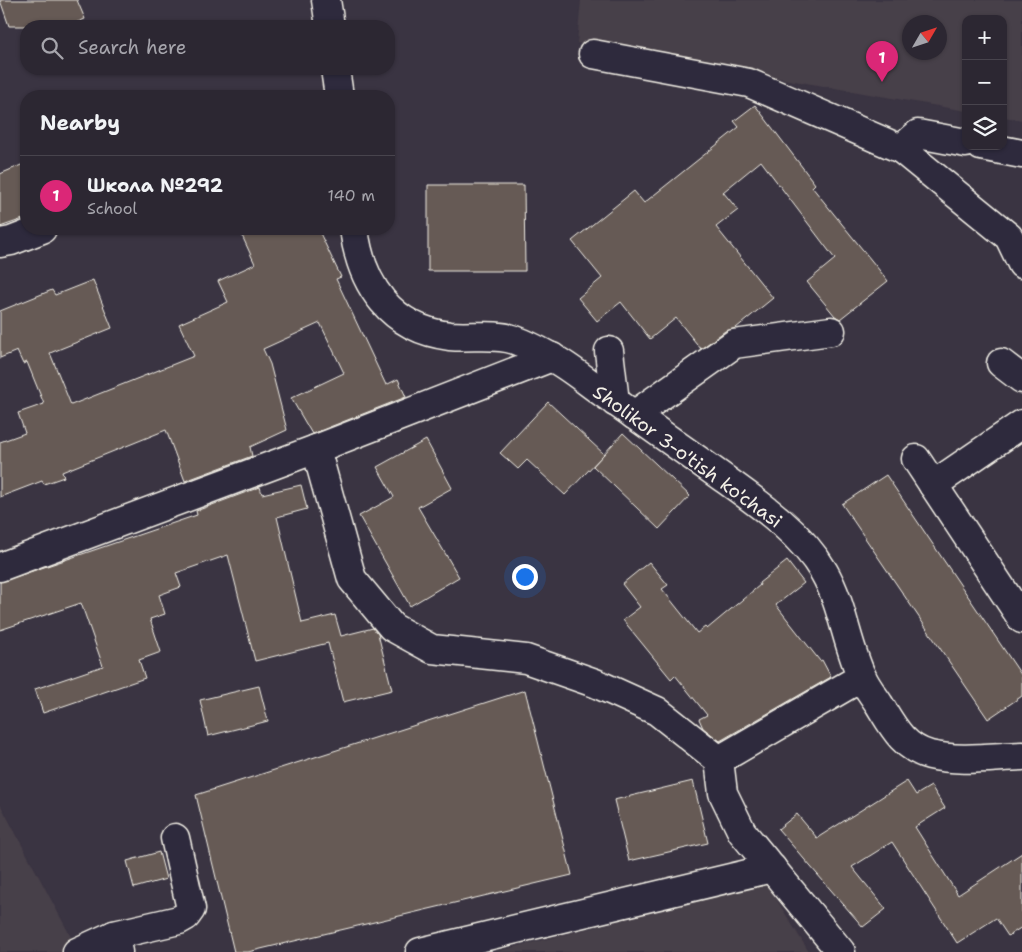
<!DOCTYPE html>
<meta charset="utf-8">
<style>
body{margin:0;font-family:"Shantell Sans",sans-serif;background:#38333e;color:#f1f3f6}
.controls{position:absolute;right:15px;top:15px;display:grid;overflow:hidden;border-radius:10px;box-shadow:0 1px 4px #0004}
.controls button{width:45px;height:45px;display:grid;place-items:center;padding:0;border:0;border-bottom:1px solid #48444d;background:#2c2732;color:#f1f3f6;font:25px sans-serif}
.compass{position:absolute;left:902px;top:15px;width:45px;height:45px;border-radius:50%;background:#2c2732;box-shadow:0 1px 4px #0004;rotate:51deg}
.you{position:absolute;left:524px;top:576px;width:18px;height:18px;margin:-12px;border:4px solid #fff;border-radius:50%;background:#1a73e8;box-shadow:0 0 0 8px #1a73e833}
.badge{display:grid;place-items:center;width:32px;height:32px;border-radius:50%;background:#db2777;color:#fff;font-size:16px;font-weight:700}
.pin{position:absolute;translate:-50% -41px;filter:drop-shadow(0 1px 2px #0008)}
.pin::after{content:'';position:absolute;top:26px;width:18px;height:15px;background:inherit;clip-path:polygon(0 0,100% 0,50% 100%)}
.list{margin:0;padding:0;list-style:none}
h2{display:flex;justify-content:space-between;align-items:center;height:65px;margin:0;padding:0 20px;font-size:21px}
h2 small{font-size:16px;font-weight:400;color:#a6a5ac}
.list li{display:grid;grid-template-columns:32px 1fr auto;gap:15px;align-items:center;box-sizing:border-box;height:80px;padding:0 20px;border-top:1px solid #48444d}
.list b{display:block;font-size:19px;white-space:nowrap}
.list p{margin:0;font-size:16px;white-space:nowrap;color:#a6a5ac}
.list em{font-size:16px;font-style:normal;color:#a6a5ac}
.icon{flex:none;width:28px;height:28px;fill:none;stroke:currentColor;stroke-width:2;stroke-linecap:round;stroke-linejoin:round}
.map{position:relative;flex:none;width:1022px;height:952px;overflow:hidden}
.search{position:absolute;background:#2c2732;box-shadow:0 1px 4px #0004;left:20px;top:20px;width:375px;height:55px;display:flex;align-items:center;gap:12px;box-sizing:border-box;padding:0 18px;border-radius:20px;color:#a6a5ac;font-size:19px}
.panel{position:absolute;background:#2c2732;box-shadow:0 1px 4px #0004;left:20px;top:90px;width:375px;height:145px;border-radius:20px}
.map>svg:first-child{display:block}
.built{fill:#473f48;fill-rule:evenodd}
.building{fill:#665a55;stroke:#f4f1e8}
.lines{fill:none;stroke-linecap:round;stroke-linejoin:round}
.minor-casing{stroke:#f4f1e8;stroke-width:31}
.minor{stroke:#2f2a3d;stroke-width:28}
.labels{text-anchor:middle;stroke-width:4.5;stroke-linejoin:round;paint-order:stroke}
.street-label{font-size:19px;fill:#f4f1e8;stroke:#2f2a3d}
</style>
<div class="map">
<svg width="1022" height="952" viewBox="0 0 1022 952">
<rect width="100%" height="100%" fill="#3a3442"/>
<filter id="ink" filterUnits="userSpaceOnUse"><feTurbulence type="fractalNoise" baseFrequency=".02" numOctaves="2"/><feDisplacementMap in="SourceGraphic" scale="10" xChannelSelector="R" yChannelSelector="G"/><feConvolveMatrix kernelMatrix="1 2 1 2 8 2 1 2 1" color-interpolation-filters="sRGB"/></filter>
<g filter="url(#ink)">
<!-- built -->
<g class="built">
<path d="M 581,0 L 1022,0 L 1022,120 L 1003,117 L 1003,19 L 966,19 L 966,111 L 577,43 ZM 910,22 L 940,22 L 940,52 L 910,52 Z"/>
<polygon points="0,804 79,952 0,952"/>
<polygon points="767,884 809,952 494,952"/>
</g>
<!-- building -->
<g class="building">
<polygon points="0,0 77,0 85,19 68,26 9,26"/>
<polygon points="755,105 815,184 812,187 888,281 840,319 835,316 807,282 835,259 761,161 723,192 738,210 716,227 773,298 736,328 725,331 701,349 676,318 650,339 621,302 597,321 578,298 602,278 572,241 634,191 644,203 739,127 734,121"/>
<polygon points="26,163 26,218 0,227 0,174"/>
<polygon points="428,185 524,185 525,271 428,271"/>
<polygon points="239,229 318,229 341,277 336,279 386,385 398,379 406,397 312,434 291,398 344,373 320,323 263,349 270,364 287,430 250,447 252,456 185,481 166,430 62,472 64,477 44,484 42,481 0,497 0,442 25,433 18,413 44,404 27,362 23,364 17,351 0,358 0,311 52,290 55,295 93,280 112,328 50,353 71,405 194,356 179,324 228,302 218,281 255,264"/>
<polygon points="548,402 604,454 565,495 527,460 518,469 500,453"/>
<polygon points="623,433 690,496 659,529 593,466"/>
<polygon points="426,440 452,488 418,507 459,577 410,606 359,516 394,497 377,467"/>
<polygon points="886,475 1022,676 1022,696 988,719 842,504"/>
<polygon points="301,485 307,509 277,517 302,623 335,615 341,636 373,628 378,634 392,690 343,702 328,643 255,661 228,555 176,573 181,587 159,595 165,614 150,619 161,652 139,660 145,678 43,713 35,689 103,666 81,603 0,630 0,582 197,515 196,511 260,487 262,494"/>
<polygon points="787,561 804,583 776,605 820,661 822,660 831,677 720,741 703,728 699,719 707,715 675,675 671,679 623,620 640,607 622,584 649,562 668,585 662,589 697,633 705,627 707,629 760,585 759,583"/>
<polygon points="259,686 268,721 208,736 200,700"/>
<polygon points="525,690 572,875 248,952 234,952 196,795"/>
<polygon points="693,781 708,843 629,861 614,800"/>
<polygon points="907,781 916,795 931,786 945,808 915,827 958,895 1022,853 1022,927 1008,936 996,918 957,943 892,842 852,867 886,909 863,927 778,829 797,814 817,838"/>
<polygon points="159,852 166,879 134,888 127,861"/>
</g>
<g class="lines">
<defs>
<g id="minor">
<polyline points="326,0 330,26"/>
<polyline points="593,54 749,83 901,149 1009,237 1022,264"/>
<polyline points="335,69 339,96"/>
<polyline points="981,146 1022,154"/>
<polyline points="901,149 918,134 966,143"/>
<path d="M 354,229 C 361,285 391,329 450,336 C 471,338 496,333 515,340 C 526,344 538,350 549,356 C 569,366 587,382 606,395 C 641,420 677,445 712,470 C 752,499 799,529 824,572 C 843,605 846,643 862,677 C 866,686 873,695 879,704 C 892,725 903,748 930,755 C 959,762 992,757 1022,756"/>
<polyline points="0,243 11,241 42,229"/>
<polyline points="609,351 615,402"/>
<polyline points="1001,363 1022,379"/>
<polyline points="634,415 734,344 831,331"/>
<polyline points="316,449 352,579 392,627 432,649 526,659 595,683 657,711 719,760 862,677"/>
<polyline points="916,459 1022,619"/>
<polyline points="933,485 1022,424"/>
<polyline points="0,567 316,449 552,357"/>
<polyline points="719,760 723,793 742,832 841,952"/>
<polyline points="77,952 114,935"/>
<polyline points="118,952 114,935 179,920 186,916 191,909 175,838"/>
<polyline points="420,952 772,868"/>
</g>
</defs>
<!-- minor casing -->
<use href="#minor" class="minor-casing"/>
<!-- minor -->
<use href="#minor" class="minor"/>
</g>
</g>
<g class="labels">
<!-- street labels -->
<g class="street-label">
<text transform="translate(688 456) rotate(36)" y="7">Sholikor 3-o'tish ko'chasi</text>
</g>
</g>
</svg>
<div class="controls">
<button>+</button>
<button>−</button>
<button><svg class="icon" aria-label="layers" viewBox="0 0 24 24"><path d="M12 4l9 5-9 5-9-5zM3 14l9 5 9-5"/></svg></button>
</div>
<svg class="compass" viewBox="-18 -18 36 36"><path d="M0-13l5 13h-10z" fill="#e53935"/><path d="M0 13l5-13h-10z" fill="#a6a5ac"/></svg>
<div class="you"></div>
<div class="pin badge" style="left:882px;top:82px">1</div>
<div class="search"><svg class="icon" aria-label="search" viewBox="0 0 24 24"><circle cx="10" cy="10" r="6"/><path d="M15 15l6 6"/></svg>Search here</div>
<section class="panel">
<h2>Nearby<small></small></h2>
<ul class="list">
<li><span class="badge">1</span><div><b>Школа №292</b><p>School</p></div><em>140 m</em></li>
</ul>
</section>
</div>
